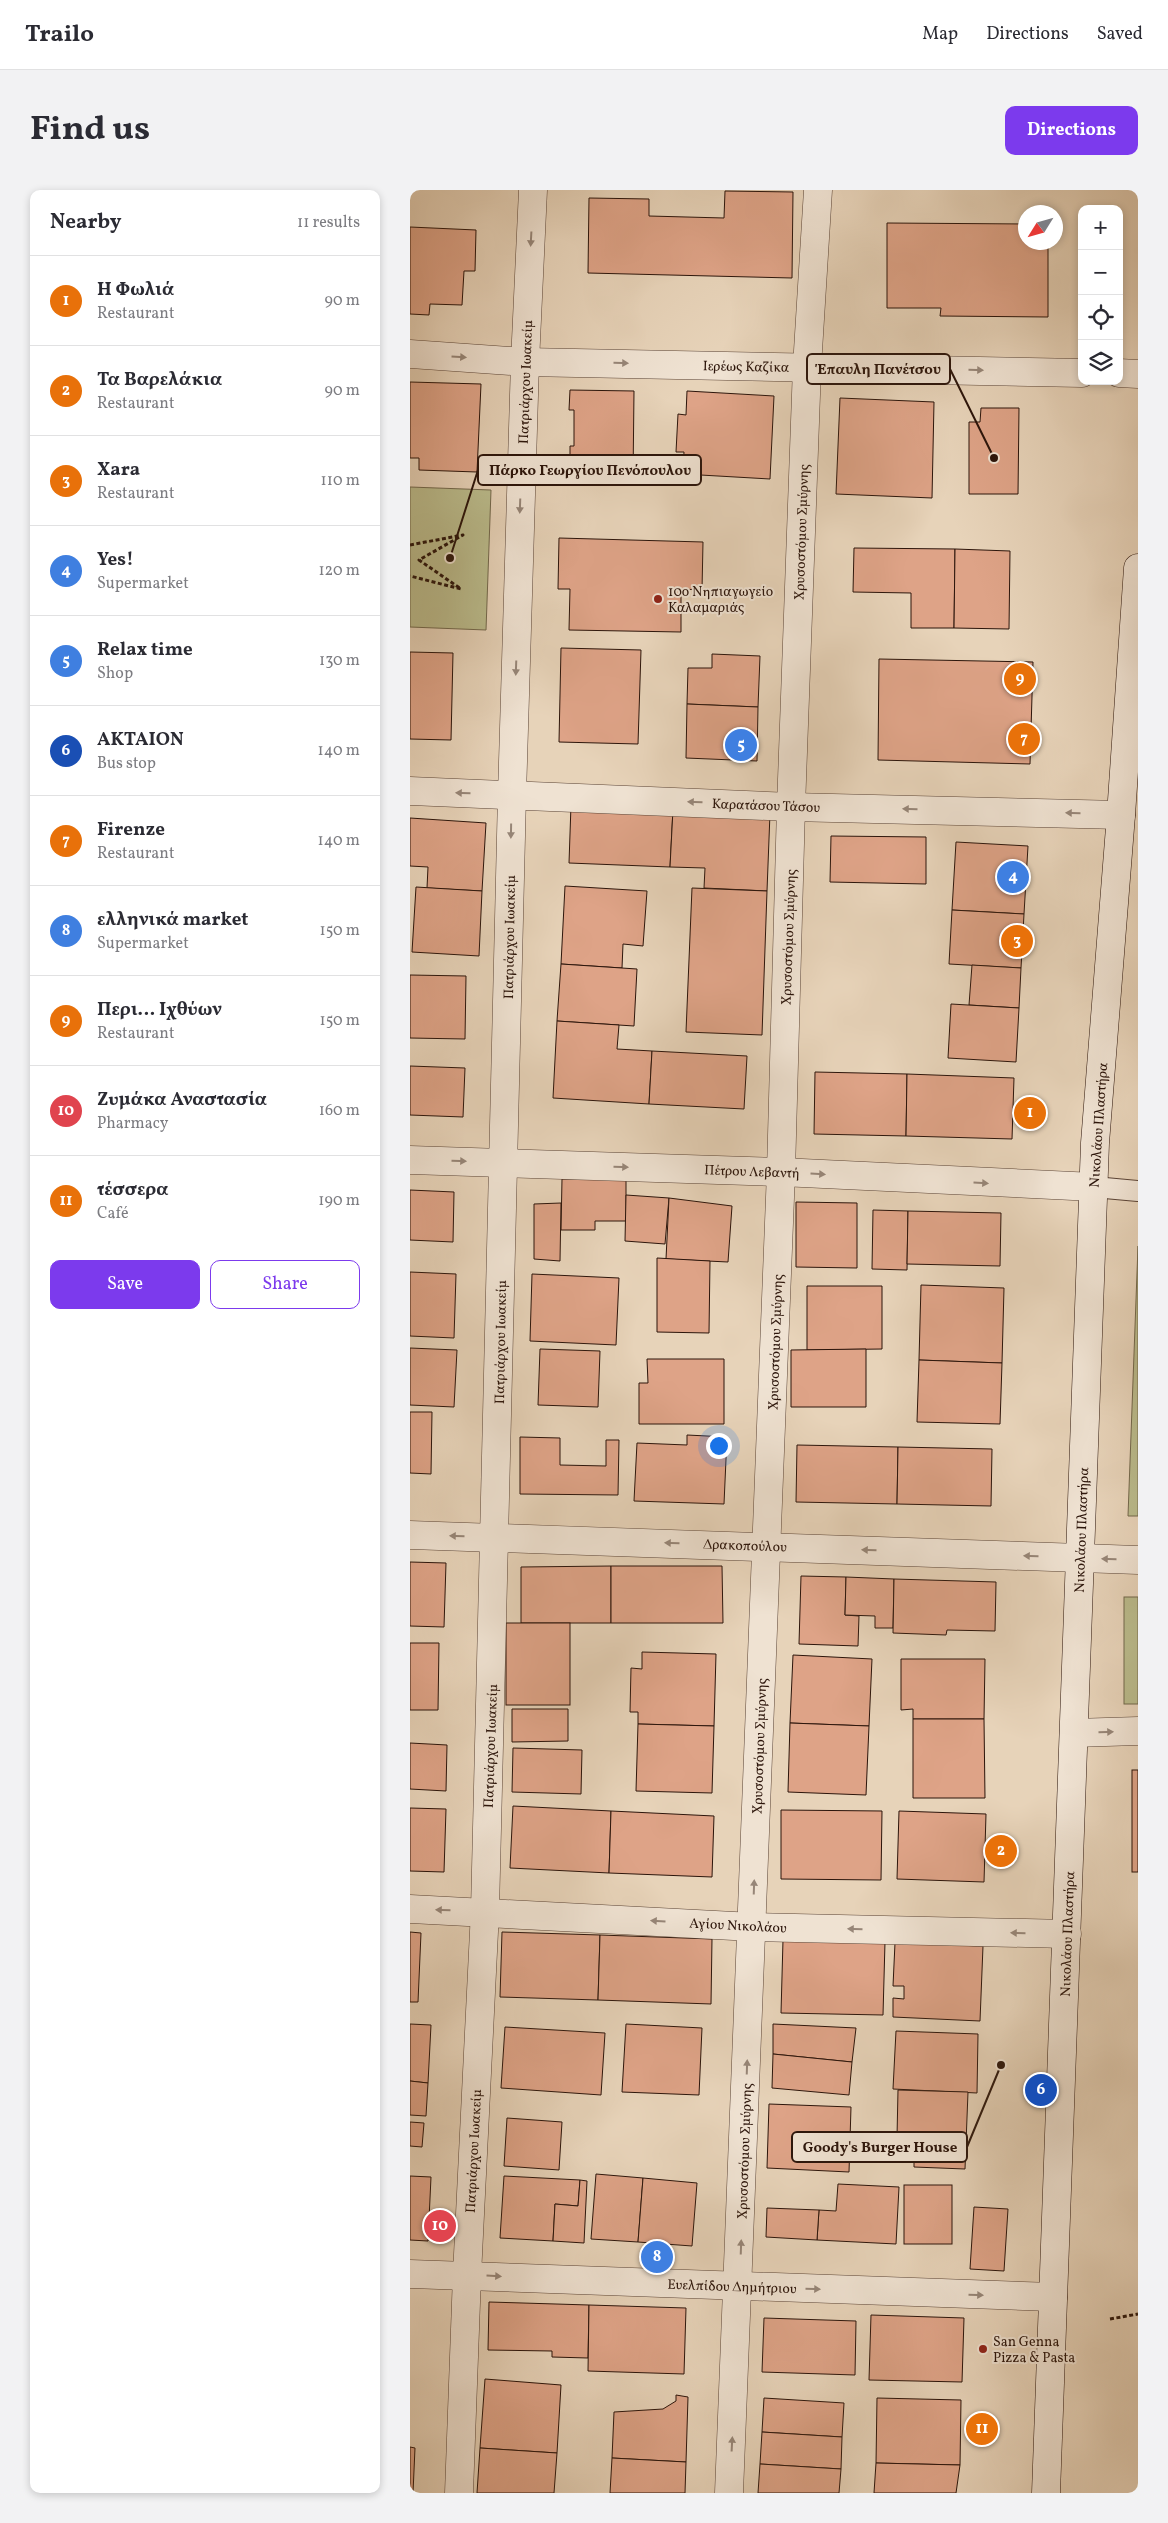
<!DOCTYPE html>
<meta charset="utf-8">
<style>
body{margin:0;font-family:Vollkorn,serif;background:#f2f2f3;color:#2b2b33}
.controls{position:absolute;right:15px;top:15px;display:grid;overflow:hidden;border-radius:10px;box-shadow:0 2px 8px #0003}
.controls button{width:45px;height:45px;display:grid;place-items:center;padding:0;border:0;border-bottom:1px solid #e1e1e2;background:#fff;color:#2b2b33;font:25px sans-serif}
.compass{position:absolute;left:608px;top:15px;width:45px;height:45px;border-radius:50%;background:#fff;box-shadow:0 2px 8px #0003;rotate:233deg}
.you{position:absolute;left:308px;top:1255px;width:18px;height:18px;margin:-12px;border:4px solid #fff;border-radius:50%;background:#1a73e8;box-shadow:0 0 0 8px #1a73e833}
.badge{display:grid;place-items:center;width:32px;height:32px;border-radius:50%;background:#7c3aed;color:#fff;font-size:16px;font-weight:700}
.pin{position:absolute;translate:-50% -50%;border:2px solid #fff;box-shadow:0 1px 5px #0006}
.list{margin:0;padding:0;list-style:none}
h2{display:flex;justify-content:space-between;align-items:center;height:65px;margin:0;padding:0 20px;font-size:21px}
h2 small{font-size:16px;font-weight:400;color:#7c7c81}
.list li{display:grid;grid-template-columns:32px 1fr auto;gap:15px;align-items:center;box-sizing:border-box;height:90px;padding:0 20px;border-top:1px solid #e1e1e2}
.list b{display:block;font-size:19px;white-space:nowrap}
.list p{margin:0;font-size:16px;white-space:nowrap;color:#7c7c81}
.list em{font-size:16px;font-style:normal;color:#7c7c81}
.actions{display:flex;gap:10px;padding:15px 20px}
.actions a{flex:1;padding:11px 0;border:1px solid #7c3aed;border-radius:10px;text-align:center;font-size:18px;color:#7c3aed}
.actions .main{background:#7c3aed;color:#fff}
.icon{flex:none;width:28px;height:28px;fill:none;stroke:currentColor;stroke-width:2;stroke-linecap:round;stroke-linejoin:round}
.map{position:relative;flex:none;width:728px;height:2303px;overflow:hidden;border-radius:10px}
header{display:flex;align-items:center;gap:30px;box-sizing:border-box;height:70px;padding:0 25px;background:#fff;border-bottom:1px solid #e1e1e2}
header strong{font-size:24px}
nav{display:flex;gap:28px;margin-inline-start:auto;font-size:18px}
.intro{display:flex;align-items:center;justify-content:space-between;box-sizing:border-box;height:120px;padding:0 30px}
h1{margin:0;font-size:35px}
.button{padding:12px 22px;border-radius:10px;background:#7c3aed;color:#fff;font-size:18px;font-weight:700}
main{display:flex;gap:30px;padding:0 30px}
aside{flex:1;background:#fff;border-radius:10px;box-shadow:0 2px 8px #0003}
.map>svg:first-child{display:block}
.green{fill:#babb8c;stroke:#73684c}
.building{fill:#dea387;stroke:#2c150b}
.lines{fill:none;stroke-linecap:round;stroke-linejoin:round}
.service-casing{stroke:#5b4436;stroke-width:22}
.minor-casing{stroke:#5b4436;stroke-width:29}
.secondary-casing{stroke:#2c150b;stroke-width:29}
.path{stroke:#2c150b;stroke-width:3;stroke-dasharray:4 2.5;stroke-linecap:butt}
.service{stroke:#efe2d2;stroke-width:20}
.minor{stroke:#efe2d2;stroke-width:28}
.secondary{stroke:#efe2d2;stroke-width:28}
.oneway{fill:#978678}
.poi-dot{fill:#8f2418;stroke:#efe2d2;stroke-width:2}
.labels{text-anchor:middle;stroke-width:4;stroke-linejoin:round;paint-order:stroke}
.street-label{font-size:14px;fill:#2c150b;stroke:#efe2d2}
.poi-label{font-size:14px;fill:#2c150b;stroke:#efe2d2;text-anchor:start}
.leader{fill:none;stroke:#2c150b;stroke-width:2}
.callout-dot{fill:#2c150b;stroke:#efe2d2;stroke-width:2}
.callout{fill:#efe2d2;stroke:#2c150b;stroke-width:2}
.callout-label{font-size:15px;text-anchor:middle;font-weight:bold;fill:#2c150b}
</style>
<header>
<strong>Trailo</strong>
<nav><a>Map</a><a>Directions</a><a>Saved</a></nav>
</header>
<div class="intro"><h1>Find us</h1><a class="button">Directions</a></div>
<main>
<aside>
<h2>Nearby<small>11 results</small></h2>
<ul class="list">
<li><span class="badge" style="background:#e8710a">1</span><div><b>Η Φωλιά</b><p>Restaurant</p></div><em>90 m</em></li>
<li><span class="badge" style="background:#e8710a">2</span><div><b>Τα Βαρελάκια</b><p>Restaurant</p></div><em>90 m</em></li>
<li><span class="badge" style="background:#e8710a">3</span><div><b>Xara</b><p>Restaurant</p></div><em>110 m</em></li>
<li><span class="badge" style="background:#3f7fe0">4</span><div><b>Yes!</b><p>Supermarket</p></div><em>120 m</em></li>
<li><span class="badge" style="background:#3f7fe0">5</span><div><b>Relax time</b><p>Shop</p></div><em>130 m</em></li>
<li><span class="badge" style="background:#1a4fb4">6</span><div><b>ΑΚΤΑΙΟΝ</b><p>Bus stop</p></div><em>140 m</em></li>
<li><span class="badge" style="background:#e8710a">7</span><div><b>Firenze</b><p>Restaurant</p></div><em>140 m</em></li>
<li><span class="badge" style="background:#3f7fe0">8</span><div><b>ελληνικά market</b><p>Supermarket</p></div><em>150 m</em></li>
<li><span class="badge" style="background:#e8710a">9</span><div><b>Περι... Ιχθύων</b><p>Restaurant</p></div><em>150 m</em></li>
<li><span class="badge" style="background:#e0444e">10</span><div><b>Ζυμάκα Αναστασία</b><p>Pharmacy</p></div><em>160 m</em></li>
<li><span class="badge" style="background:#e8710a">11</span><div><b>τέσσερα</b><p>Café</p></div><em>190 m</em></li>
</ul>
<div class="actions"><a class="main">Save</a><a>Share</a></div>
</aside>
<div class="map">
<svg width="728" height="2303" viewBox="0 0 728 2303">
<rect width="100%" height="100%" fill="#e7d3b9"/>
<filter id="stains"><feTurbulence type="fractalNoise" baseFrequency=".004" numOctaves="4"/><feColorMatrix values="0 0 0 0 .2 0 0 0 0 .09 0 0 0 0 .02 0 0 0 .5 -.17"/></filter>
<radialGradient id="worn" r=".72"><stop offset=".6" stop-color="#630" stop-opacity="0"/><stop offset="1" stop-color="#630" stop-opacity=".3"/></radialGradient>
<!-- green -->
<g class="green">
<polygon points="0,297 81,300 76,440 0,437"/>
<polygon points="728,1056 728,1326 718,1326"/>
<rect x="714" y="1407" width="14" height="107"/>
</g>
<!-- building -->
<g class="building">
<polygon points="315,1 383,2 382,88 178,83 179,8 239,9 239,26 314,28"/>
<polygon points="477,33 616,34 616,52 638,52 638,127 530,126 531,118 477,118"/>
<polygon points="0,37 66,40 65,81 54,81 52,115 20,114 19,125 0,124"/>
<polygon points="0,192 71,194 67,282 9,280 9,268 0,268"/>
<polygon points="160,200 224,201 223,289 160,288 160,256 164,256 164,220 159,220"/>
<polygon points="277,201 364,206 360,289 273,284 274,262 266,262 268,224 276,225"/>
<polygon points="430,208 524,212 522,308 426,304"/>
<polygon points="571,218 609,218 608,304 559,304 559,232 570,232"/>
<polygon points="149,348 293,352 292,400 271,399 271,442 159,440 160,399 148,399"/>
<polygon points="444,358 545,359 544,438 501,438 501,403 443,402"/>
<polygon points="545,359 600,361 599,439 544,438"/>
<polygon points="151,458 231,460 228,554 149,552"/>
<polygon points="0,462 43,463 41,550 0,549"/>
<polygon points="302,464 350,466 348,517 277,514 278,478 302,478"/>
<polygon points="469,469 623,472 620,574 468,570"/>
<polygon points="277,514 348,517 347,571 276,568"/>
<polygon points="161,615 263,619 260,677 159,673"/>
<polygon points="263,619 360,623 357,701 294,698 295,678 260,677"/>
<polygon points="0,628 76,633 72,701 17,698 18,677 0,676"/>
<polygon points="421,646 516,647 516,694 420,692"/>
<polygon points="546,652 618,656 614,724 542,720"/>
<polygon points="155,696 237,701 233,756 213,754 212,778 151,774"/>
<polygon points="6,697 72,701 69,766 2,762"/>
<polygon points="282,698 357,701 352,845 276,842"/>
<polygon points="542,720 614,724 611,778 539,774"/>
<polygon points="151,774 227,779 224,836 147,831"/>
<polygon points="562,775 611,778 609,818 559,815"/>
<polygon points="0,785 56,786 55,849 0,848"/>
<polygon points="541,814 609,818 606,872 538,868"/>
<polygon points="147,831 209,835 207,859 242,861 239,914 143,908"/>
<polygon points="242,861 337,866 334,919 239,914"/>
<polygon points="0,876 55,878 53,927 0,925"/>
<polygon points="405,882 497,884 496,946 404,944"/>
<polygon points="497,884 604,888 602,949 496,946"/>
<polygon points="152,989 216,989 216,1031 185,1031 185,1040 151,1040"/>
<polygon points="0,1000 44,1002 43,1052 0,1050"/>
<polygon points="216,1005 259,1008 255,1054 215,1051"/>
<polygon points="259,1008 322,1016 318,1072 256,1069"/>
<polygon points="386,1012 447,1013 447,1078 386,1077"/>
<polygon points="151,1013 150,1071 124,1069 124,1014"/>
<polygon points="463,1020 498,1021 497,1080 462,1079"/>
<polygon points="498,1021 591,1023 590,1076 497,1074"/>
<polygon points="247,1068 300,1071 299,1143 247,1142"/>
<polygon points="0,1082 46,1084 44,1148 0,1146"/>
<polygon points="122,1084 209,1088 206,1155 120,1151"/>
<polygon points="511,1095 594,1098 592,1173 509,1170"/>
<polygon points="397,1096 472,1096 472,1159 397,1160"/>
<polygon points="0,1158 47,1160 44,1217 0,1215"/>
<polygon points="130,1159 190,1161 188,1217 128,1215"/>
<polygon points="456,1159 456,1217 381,1217 381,1160"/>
<polygon points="237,1169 314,1169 314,1234 229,1234 229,1193 238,1193"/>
<polygon points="509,1170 592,1173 590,1234 507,1232"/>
<polygon points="0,1222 22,1222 21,1284 0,1283"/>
<polygon points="277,1245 317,1247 314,1314 224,1311 227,1253 277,1255"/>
<polygon points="110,1247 150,1248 150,1275 196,1276 196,1250 209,1250 208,1305 110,1304"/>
<polygon points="387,1255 488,1257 487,1314 386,1312"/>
<polygon points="488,1257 582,1259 581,1316 487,1314"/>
<polygon points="0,1372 36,1373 34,1437 0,1436"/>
<polygon points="201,1376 201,1433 111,1433 111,1377"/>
<polygon points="201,1376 312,1376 313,1433 201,1433"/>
<polygon points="391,1386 436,1387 435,1425 449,1426 448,1456 389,1454"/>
<polygon points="436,1387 484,1389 483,1438 465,1438 465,1426 435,1425"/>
<polygon points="484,1389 586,1392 585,1441 537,1440 536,1445 483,1443"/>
<rect x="96" y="1433" width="64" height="82"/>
<polygon points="0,1453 29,1453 28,1520 0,1520"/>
<polygon points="232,1462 306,1464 304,1536 228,1534 228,1522 220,1522 221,1478 232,1479"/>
<polygon points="383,1465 462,1469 459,1536 380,1533"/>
<polygon points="491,1469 575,1469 574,1529 503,1529 503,1519 491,1520"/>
<polygon points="102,1519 158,1519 158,1551 102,1552"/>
<polygon points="503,1529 574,1529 575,1608 503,1608"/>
<polygon points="380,1533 459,1536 456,1605 378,1602"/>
<polygon points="228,1534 304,1536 302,1603 226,1601"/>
<polygon points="0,1553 37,1555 36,1601 0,1599"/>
<polygon points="103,1558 172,1560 171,1604 102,1602"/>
<rect x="722" y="1580" width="6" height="102"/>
<polygon points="103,1616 201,1621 199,1683 100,1678"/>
<polygon points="0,1618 36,1619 34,1682 0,1681"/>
<polygon points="371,1620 472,1621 471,1690 371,1689"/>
<polygon points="201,1621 304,1626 302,1687 199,1683"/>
<polygon points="489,1621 576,1624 574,1692 487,1689"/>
<polygon points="0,1742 11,1743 8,1812 0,1812"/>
<polygon points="92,1742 190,1745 188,1810 90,1807"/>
<polygon points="190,1745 302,1749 301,1814 188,1810"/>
<polygon points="373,1750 475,1752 473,1825 371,1823"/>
<polygon points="485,1753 573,1756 570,1831 483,1827 483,1808 494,1809 494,1796 483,1796"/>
<polygon points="0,1834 21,1835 18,1893 0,1891"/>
<polygon points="216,1834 292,1838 289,1905 212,1902"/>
<polygon points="363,1834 446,1838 442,1872 363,1864"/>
<polygon points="95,1837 195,1843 191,1905 91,1898"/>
<polygon points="486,1841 568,1844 567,1903 483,1899"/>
<polygon points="363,1864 442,1872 439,1905 362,1898"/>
<polygon points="0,1891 18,1893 16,1926 0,1925"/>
<polygon points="488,1900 558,1902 555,1979 504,1977 504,1948 487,1947"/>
<polygon points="359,1914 441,1917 439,1982 357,1978"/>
<polygon points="97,1928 152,1932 149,1980 94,1976"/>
<polygon points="0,1932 14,1933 12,1957 0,1956"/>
<polygon points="186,1984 233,1988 228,2052 181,2049"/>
<polygon points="0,1986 21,1987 18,2051 0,2050"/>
<polygon points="94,1986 170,1990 168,2016 145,2014 143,2051 90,2048"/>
<polygon points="233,1988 287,1993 282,2056 228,2052"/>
<polygon points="170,1990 177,1991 174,2053 143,2051 145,2014 168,2016"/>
<polygon points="428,1994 489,1997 486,2054 407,2050 409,2020 426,2021"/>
<rect x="494" y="1995" width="48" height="59"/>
<polygon points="564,2017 598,2019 594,2081 560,2079"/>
<polygon points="357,2018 409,2020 407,2050 356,2047"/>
<polygon points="79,2112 179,2115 178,2168 142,2167 142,2161 78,2160"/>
<polygon points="179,2115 276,2118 274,2184 178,2181"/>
<polygon points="461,2125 554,2128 552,2192 459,2190"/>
<polygon points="354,2128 446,2131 445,2185 352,2182"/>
<polygon points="75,2189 151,2195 147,2263 70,2258"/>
<polygon points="266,2205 278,2207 276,2272 202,2268 204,2222 253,2219 266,2211"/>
<polygon points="354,2208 434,2213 432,2247 352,2242"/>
<polygon points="467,2208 551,2210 550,2275 466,2273"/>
<polygon points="352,2242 432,2247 431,2279 350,2274"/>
<polygon points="0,2257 5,2258 3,2303 0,2303"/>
<polygon points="70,2258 147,2263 144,2303 67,2303"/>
<polygon points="202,2268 276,2272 275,2303 200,2303"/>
<polygon points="466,2273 550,2275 546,2303 464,2303"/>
<polygon points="350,2274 431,2279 429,2303 348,2303"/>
</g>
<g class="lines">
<defs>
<polyline id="service" points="684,997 728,1001"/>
<g id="minor">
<polyline points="0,164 115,172 672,183"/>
<polyline points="709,183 728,184"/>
<polyline points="0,601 381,617 711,625"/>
<polyline points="0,970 371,982 684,997"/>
<polyline points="0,1345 728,1370"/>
<polyline points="664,1543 728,1541"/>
<polyline points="0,1719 343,1737 657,1744"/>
<polyline points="0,2084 643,2107"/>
<polyline points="49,2303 57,2085 75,1721 102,605 115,172 123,0"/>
<polyline points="319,2303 371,982 381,617 397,177 408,0"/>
</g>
<polyline id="secondary" points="636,2303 685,953 711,625 728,378"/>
</defs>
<!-- service casing -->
<use href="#service" class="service-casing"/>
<!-- minor casing -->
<use href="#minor" class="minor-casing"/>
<!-- secondary casing -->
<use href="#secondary" class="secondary-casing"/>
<!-- path -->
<g class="path">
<polyline points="0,355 53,345 9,370 51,399 0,386"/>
<polyline points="700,2129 728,2124"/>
</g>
<!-- service -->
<use href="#service" class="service"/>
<!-- minor -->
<use href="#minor" class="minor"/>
<!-- secondary -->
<use href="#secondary" class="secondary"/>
</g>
<!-- one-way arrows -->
<defs><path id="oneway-solid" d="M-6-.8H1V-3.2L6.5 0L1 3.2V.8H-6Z" transform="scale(1.25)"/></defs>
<g class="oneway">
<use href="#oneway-solid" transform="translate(121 49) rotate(93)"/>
<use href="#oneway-solid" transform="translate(49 167) rotate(4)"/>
<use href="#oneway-solid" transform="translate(211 173) rotate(1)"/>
<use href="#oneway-solid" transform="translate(566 180) rotate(1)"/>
<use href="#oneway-solid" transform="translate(110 316) rotate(92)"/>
<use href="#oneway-solid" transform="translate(106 478) rotate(92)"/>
<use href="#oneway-solid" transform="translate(53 603) rotate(-178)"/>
<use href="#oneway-solid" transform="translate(285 612) rotate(-178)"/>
<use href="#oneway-solid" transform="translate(500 619) rotate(-179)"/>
<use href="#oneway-solid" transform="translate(663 623) rotate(-179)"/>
<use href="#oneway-solid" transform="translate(101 641) rotate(91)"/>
<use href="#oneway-solid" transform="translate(49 971) rotate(2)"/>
<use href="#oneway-solid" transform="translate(211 977) rotate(2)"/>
<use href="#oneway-solid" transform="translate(408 984) rotate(3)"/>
<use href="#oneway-solid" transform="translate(571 993) rotate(3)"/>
<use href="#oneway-solid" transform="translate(47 1346) rotate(-179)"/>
<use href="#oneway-solid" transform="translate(262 1353) rotate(-178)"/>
<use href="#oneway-solid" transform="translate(459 1360) rotate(-178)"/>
<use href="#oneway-solid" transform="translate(621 1366) rotate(-178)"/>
<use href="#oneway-solid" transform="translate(699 1369) rotate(-179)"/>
<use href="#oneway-solid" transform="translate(696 1542) rotate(-2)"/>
<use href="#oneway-solid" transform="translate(344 1697) rotate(-88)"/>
<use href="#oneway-solid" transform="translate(33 1720) rotate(-178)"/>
<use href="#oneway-solid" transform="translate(248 1731) rotate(-177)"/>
<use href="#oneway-solid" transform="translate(445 1739) rotate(-179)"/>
<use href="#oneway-solid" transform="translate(608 1743) rotate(-179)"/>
<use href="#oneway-solid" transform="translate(337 1877) rotate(-88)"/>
<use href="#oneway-solid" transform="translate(331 2057) rotate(-88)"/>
<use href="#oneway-solid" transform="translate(84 2086) rotate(3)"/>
<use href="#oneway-solid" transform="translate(403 2099) rotate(2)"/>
<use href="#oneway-solid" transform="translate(566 2105) rotate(2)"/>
<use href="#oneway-solid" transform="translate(322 2254) rotate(-87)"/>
</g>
<!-- markers -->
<g class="poi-dot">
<circle cx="248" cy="409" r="5"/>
<circle cx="573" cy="2159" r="5"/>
</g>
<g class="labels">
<!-- street labels -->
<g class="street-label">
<text transform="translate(336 176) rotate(1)" y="5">Ιερέως Καζίκα</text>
<text transform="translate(115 192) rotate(-88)" y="5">Πατριάρχου Ιωακείμ</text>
<text transform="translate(391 342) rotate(-88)" y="5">Χρυσοστόμου Σμύρνης</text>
<text transform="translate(356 615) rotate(2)" y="5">Καρατάσου Τάσου</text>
<text transform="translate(99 747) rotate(-89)" y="5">Πατριάρχου Ιωακείμ</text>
<text transform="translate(378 747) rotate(-88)" y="5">Χρυσοστόμου Σμύρνης</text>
<text transform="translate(688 935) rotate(-86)" y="5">Νικολάου Πλαστήρα</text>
<text transform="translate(342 981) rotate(2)" y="5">Πέτρου Λεβαντή</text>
<text transform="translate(90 1152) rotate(-89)" y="5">Πατριάρχου Ιωακείμ</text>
<text transform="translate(365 1152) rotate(-88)" y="5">Χρυσοστόμου Σμύρνης</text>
<text transform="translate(671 1340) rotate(-88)" y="5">Νικολάου Πλαστήρα</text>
<text transform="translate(335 1355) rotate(2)" y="5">Δρακοπούλου</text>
<text transform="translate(80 1556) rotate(-88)" y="5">Πατριάρχου Ιωακείμ</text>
<text transform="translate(349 1556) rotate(-88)" y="5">Χρυσοστόμου Σμύρνης</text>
<text transform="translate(328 1735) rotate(3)" y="5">Αγίου Νικολάου</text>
<text transform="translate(657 1744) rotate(-88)" y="5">Νικολάου Πλαστήρα</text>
<text transform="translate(63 1961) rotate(-87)" y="5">Πατριάρχου Ιωακείμ</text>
<text transform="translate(334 1961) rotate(-88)" y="5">Χρυσοστόμου Σμύρνης</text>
<text transform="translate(322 2096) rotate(2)" y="5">Ευελπίδου Δημήτριου</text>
</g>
<!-- poi labels -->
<g class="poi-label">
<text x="258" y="406">10ο Νηπιαγωγείο<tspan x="258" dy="16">Καλαμαριάς</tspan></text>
<text x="583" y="2156">San Genna<tspan x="583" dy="16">Pizza &amp; Pasta</tspan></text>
</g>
</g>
<!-- callouts -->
<path class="leader" d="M584 268L540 179M40 368L68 280M591 1875L557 1957"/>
<g class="callout-dot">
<circle cx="584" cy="268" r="5"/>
<circle cx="40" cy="368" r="5"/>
<circle cx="591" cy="1875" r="5"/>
</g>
<g class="callout">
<rect x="397" y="164" width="143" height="30" rx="5"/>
<rect x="68" y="265" width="223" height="30" rx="5"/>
<rect x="382" y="1942" width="175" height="30" rx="5"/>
</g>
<g class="callout-label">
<text x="469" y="184">Έπαυλη Πανέτσου</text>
<text x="180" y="285">Πάρκο Γεωργίου Πενόπουλου</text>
<text x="470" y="1962">Goody's Burger House</text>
</g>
<rect width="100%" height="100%" filter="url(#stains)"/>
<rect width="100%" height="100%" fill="url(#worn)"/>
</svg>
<div class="controls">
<button>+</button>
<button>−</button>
<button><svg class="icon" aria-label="locate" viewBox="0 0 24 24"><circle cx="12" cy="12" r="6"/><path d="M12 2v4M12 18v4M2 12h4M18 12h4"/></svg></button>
<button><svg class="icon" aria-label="layers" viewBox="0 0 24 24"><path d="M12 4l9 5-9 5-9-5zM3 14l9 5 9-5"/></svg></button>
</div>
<svg class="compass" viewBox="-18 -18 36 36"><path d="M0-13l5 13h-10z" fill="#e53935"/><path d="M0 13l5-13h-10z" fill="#7c7c81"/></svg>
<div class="you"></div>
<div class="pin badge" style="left:620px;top:923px;background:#e8710a">1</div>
<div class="pin badge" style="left:591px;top:1661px;background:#e8710a">2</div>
<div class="pin badge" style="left:607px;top:751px;background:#e8710a">3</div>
<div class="pin badge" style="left:603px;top:687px;background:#3f7fe0">4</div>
<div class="pin badge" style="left:331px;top:555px;background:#3f7fe0">5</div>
<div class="pin badge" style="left:631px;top:1900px;background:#1a4fb4">6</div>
<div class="pin badge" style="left:614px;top:549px;background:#e8710a">7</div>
<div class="pin badge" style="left:247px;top:2067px;background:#3f7fe0">8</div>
<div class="pin badge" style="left:610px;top:489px;background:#e8710a">9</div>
<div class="pin badge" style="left:30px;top:2036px;background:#e0444e">10</div>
<div class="pin badge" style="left:572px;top:2239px;background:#e8710a">11</div>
</div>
</main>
